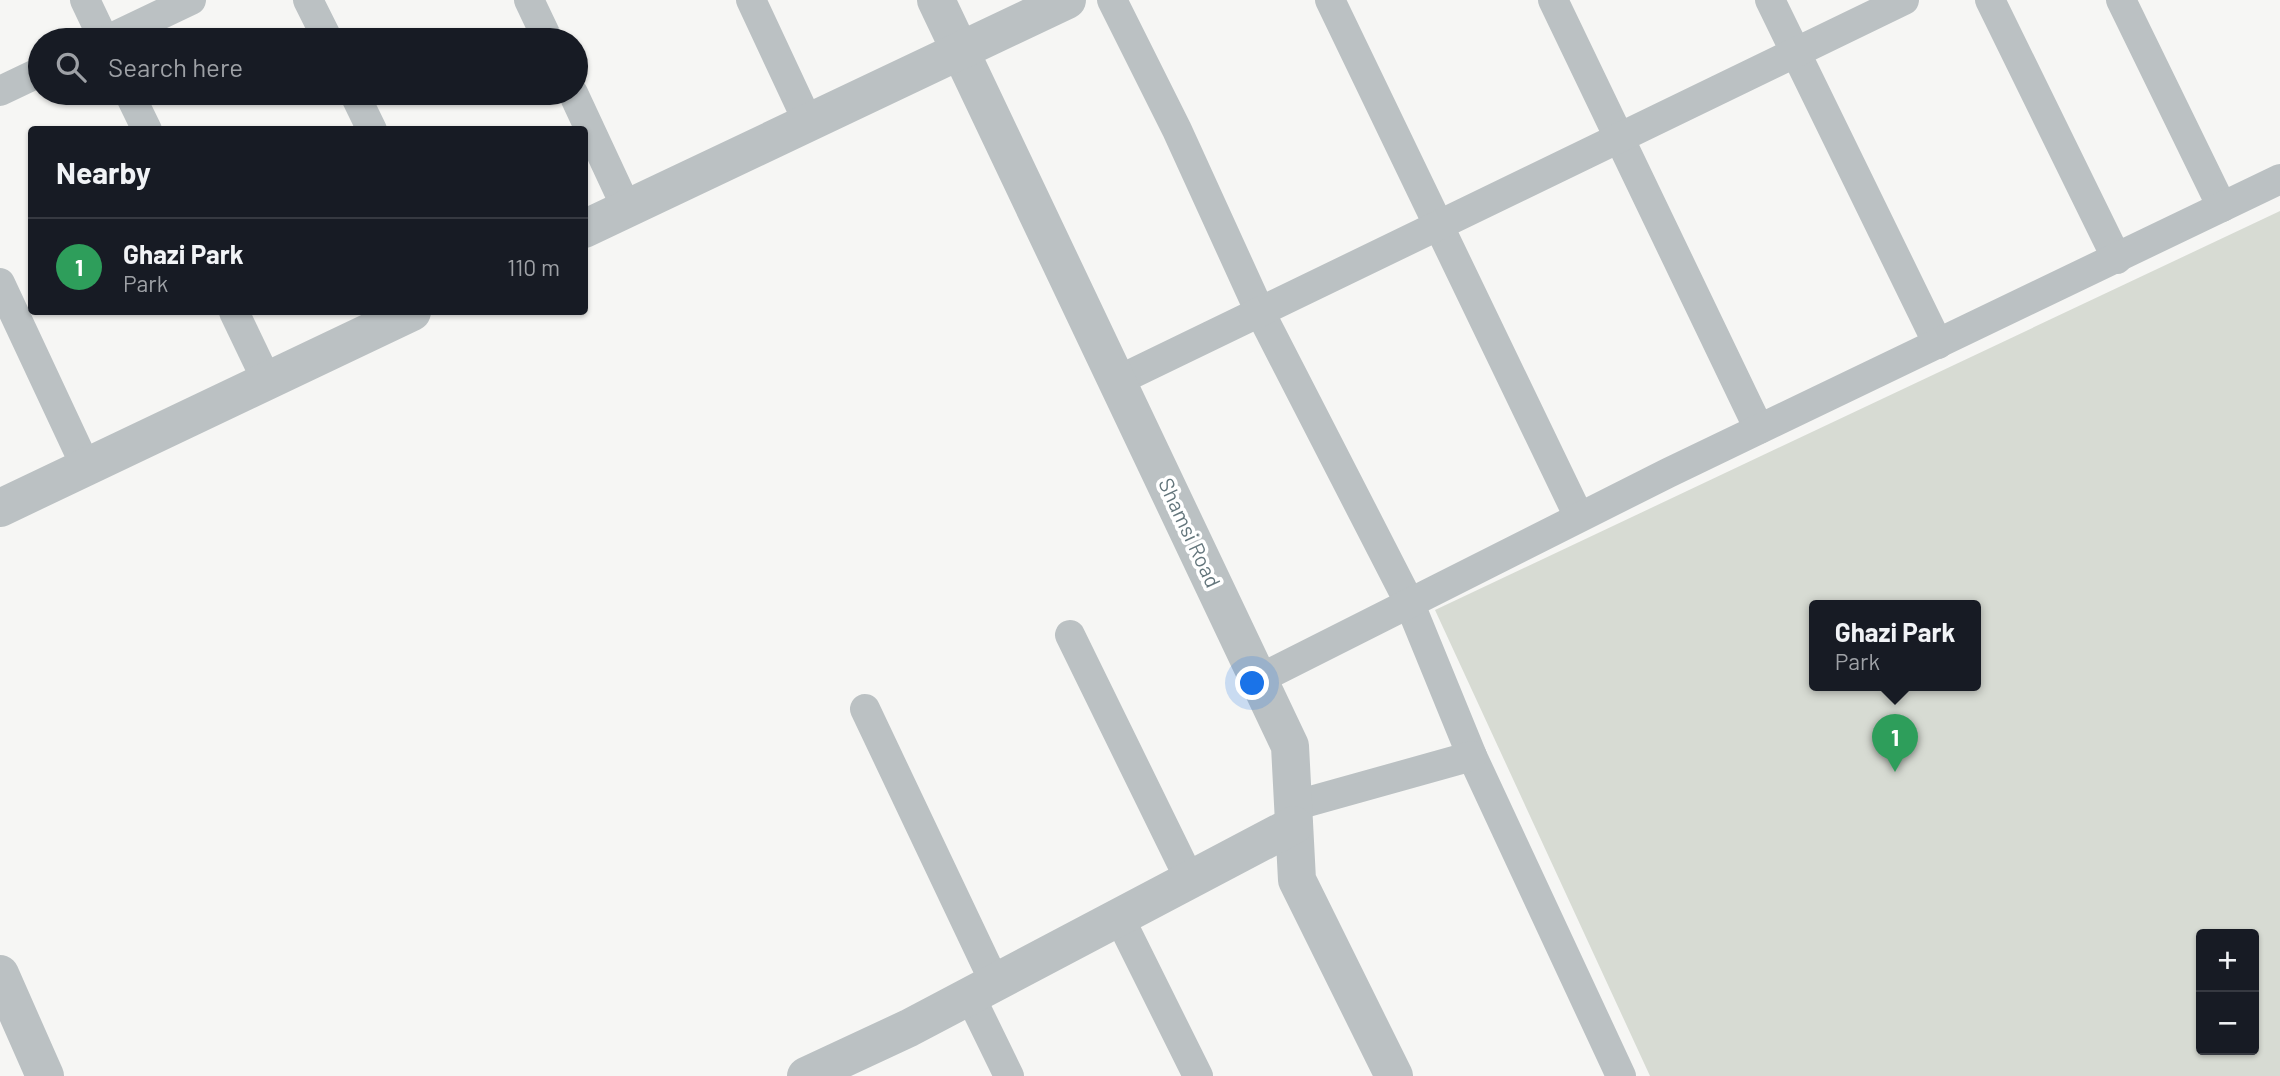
<!DOCTYPE html>
<meta charset="utf-8">
<style>
body{margin:0;font-family:Barlow,sans-serif;background:#242831;color:#f1f3f6}
.controls{position:absolute;right:21px;bottom:21px;display:grid;overflow:hidden;border-radius:7px;box-shadow:0 2px 5px #0004}
.controls button{width:63px;height:63px;display:grid;place-items:center;padding:0;border:0;border-bottom:2px solid #363941;background:#171b24;color:#f1f3f6;font:35px sans-serif}
.you{position:absolute;left:1253px;top:684px;width:24px;height:24px;margin:-18px;border:5px solid #fff;border-radius:50%;background:#1a73e8;box-shadow:0 0 0 10px #1a73e833}
.badge{display:grid;place-items:center;width:46px;height:46px;border-radius:50%;background:#8c9099;color:#fff;font-size:23px;font-weight:700}
.pin{position:absolute;translate:-50% -58px;filter:drop-shadow(0 2px 4px #0008)}
.pin::after{content:'';position:absolute;top:37px;width:24px;height:21px;background:inherit;clip-path:polygon(0 0,100% 0,50% 100%)}
.popup{position:absolute;left:1809px;top:600px;width:172px;height:91px;box-sizing:border-box;display:grid;place-content:center;border-radius:7px;background:#171b24;filter:drop-shadow(0 2px 5px #0005);font-size:23px;white-space:nowrap;color:#9ea1a6}
.popup b{font-size:26px;color:#f1f3f6}
.popup::after{content:'';position:absolute;left:50%;top:100%;margin-left:-14px;border:14px solid transparent;border-top-color:#171b24}
.list{margin:0;padding:0;list-style:none}
h2{display:flex;justify-content:space-between;align-items:center;height:91px;margin:0;padding:0 28px;font-size:30px}
h2 small{font-size:23px;font-weight:400;color:#9ea1a6}
.list li{display:grid;grid-template-columns:46px 1fr auto;gap:21px;align-items:center;box-sizing:border-box;height:98px;padding:0 28px;border-top:2px solid #363941}
.list b{display:block;font-size:26px;white-space:nowrap}
.list p{margin:0;font-size:23px;white-space:nowrap;color:#9ea1a6}
.list em{font-size:23px;font-style:normal;color:#9ea1a6}
.icon{flex:none;width:38px;height:38px;fill:none;stroke:currentColor;stroke-width:2;stroke-linecap:round;stroke-linejoin:round}
.map{position:relative;flex:none;width:2280px;height:1076px;overflow:hidden}
.search{position:absolute;background:#171b24;box-shadow:0 2px 5px #0004;left:28px;top:28px;width:560px;height:77px;display:flex;align-items:center;gap:18px;box-sizing:border-box;padding:0 24px;border-radius:38px;color:#9ea1a6;font-size:26px}
.panel{position:absolute;background:#171b24;box-shadow:0 2px 5px #0004;left:28px;top:126px;width:560px;height:189px;border-radius:7px}
.map>svg:first-child{display:block}
.green{fill:#d7dbd3;fill-rule:evenodd}
.lines{fill:none;stroke-linecap:round;stroke-linejoin:round}
.minor{stroke:#bbc1c3;stroke-width:30}
.tertiary{stroke:#bbc1c3;stroke-width:38}
.labels{text-anchor:middle;stroke-width:7;stroke-linejoin:round;paint-order:stroke}
.street-label{font-size:21px;fill:#64767c;stroke:#fff}
</style>
<div class="map">
<svg width="2280" height="1076" viewBox="0 0 2280 1076">
<rect width="100%" height="100%" fill="#f6f6f4"/>
<!-- green -->
<path class="green" d="M 2280,211 L 2280,1076 L 1650,1076 L 1435,610 ZM 1814,606 L 1976,606 L 1976,686 L 1814,686 ZM 2201,934 L 2254,934 L 2254,1050 L 2201,1050 Z"/>
<g class="lines">
<!-- minor -->
<g class="minor">
<polyline points="85,0 104,40"/>
<polyline points="308,0 328,40"/>
<polyline points="529,0 548,40"/>
<polyline points="751,0 808,122"/>
<polyline points="1112,0 1177,130 1260,312 1409,602 1472,756 1621,1076"/>
<polyline points="1330,0 1579,517"/>
<polyline points="1553,0 1759,429"/>
<polyline points="1770,0 1938,344"/>
<polyline points="1990,0 2117,259"/>
<polyline points="2121,0 2222,207"/>
<polyline points="107,40 191,0"/>
<polyline points="0,91 40,72"/>
<polyline points="129,93 147,130"/>
<polyline points="354,93 372,130"/>
<polyline points="573,93 627,209"/>
<polyline points="0,283 86,467"/>
<polyline points="234,312 267,381"/>
<polyline points="1117,381 1904,0"/>
<polyline points="1070,635 1190,880"/>
<polyline points="1259,679 1668,473 2280,179"/>
<polyline points="865,709 995,983"/>
<polyline points="1293,806 1472,756"/>
<polyline points="1119,917 1198,1076"/>
<polyline points="970,996 1009,1076"/>
</g>
<!-- tertiary -->
<g class="tertiary">
<polyline points="936,0 1290,746 1297,880 1394,1076"/>
<polyline points="584,229 1067,0"/>
<polyline points="0,508 412,312"/>
<polyline points="0,974 45,1076"/>
<polyline points="806,1076 909,1028 1294,825"/>
</g>
</g>
<g class="labels">
<!-- street labels -->
<g class="street-label">
<text transform="translate(1189 533) rotate(65)" y="7">Shamsi Road</text>
</g>
</g>
</svg>
<div class="controls">
<button>+</button>
<button>−</button>
</div>
<div class="you"></div>
<div class="pin badge" style="left:1895px;top:772px;background:#2e9e5b">1</div>
<div class="popup"><b>Ghazi Park</b>Park</div>
<div class="search"><svg class="icon" aria-label="search" viewBox="0 0 24 24"><circle cx="10" cy="10" r="6"/><path d="M15 15l6 6"/></svg>Search here</div>
<section class="panel">
<h2>Nearby<small></small></h2>
<ul class="list">
<li><span class="badge" style="background:#2e9e5b">1</span><div><b>Ghazi Park</b><p>Park</p></div><em>110 m</em></li>
</ul>
</section>
</div>
